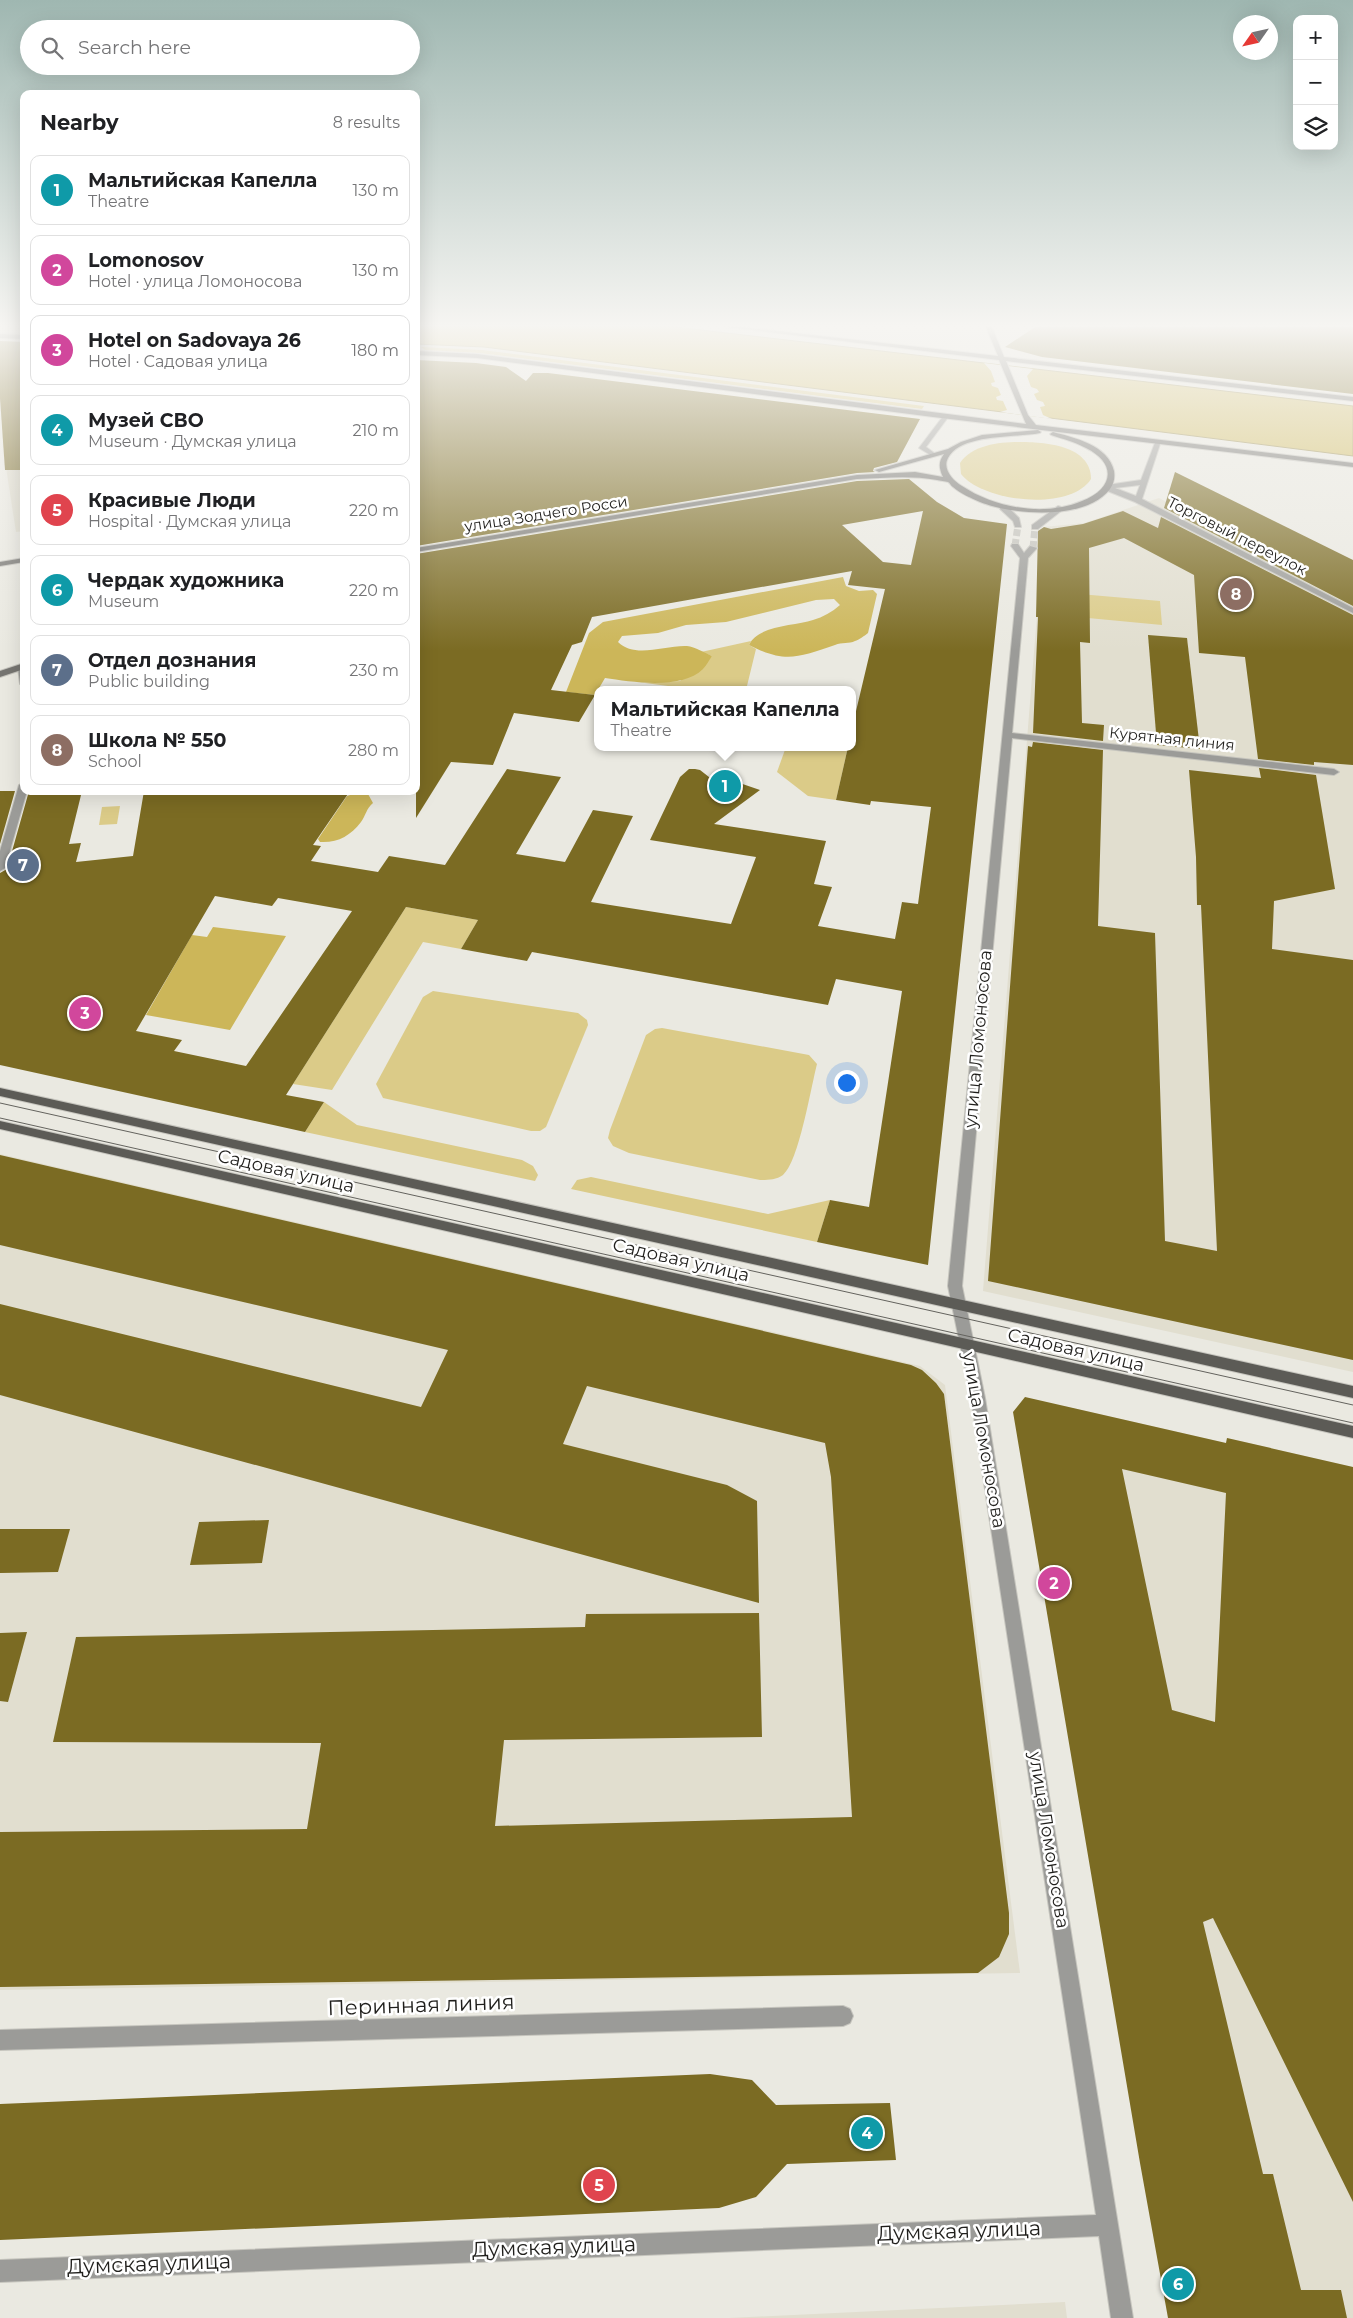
<!DOCTYPE html>
<meta charset="utf-8">
<style>
body{margin:0;font-family:Montserrat,sans-serif;background:#f6f6f6;color:#202124}
.controls{position:absolute;right:15px;top:15px;display:grid;overflow:hidden;border-radius:10px;box-shadow:0 5px 20px #0002}
.controls button{width:45px;height:45px;display:grid;place-items:center;padding:0;border:0;border-bottom:1px solid #e0e0e0;background:#fff;color:#202124;font:25px sans-serif}
.compass{position:absolute;left:1233px;top:15px;width:45px;height:45px;border-radius:50%;background:#fff;box-shadow:0 5px 20px #0002;rotate:236deg}
.you{position:absolute;left:846px;top:1082px;width:18px;height:18px;margin:-12px;border:4px solid #fff;border-radius:50%;background:#1a73e8;box-shadow:0 0 0 8px #1a73e833}
.badge{display:grid;place-items:center;width:32px;height:32px;border-radius:50%;background:#0b8043;color:#fff;font-size:16px;font-weight:700}
.pin{position:absolute;translate:-50% -50%;border:2px solid #fff;box-shadow:0 1px 5px #0006}
.popup{position:absolute;left:594px;top:686px;width:262px;height:65px;box-sizing:border-box;display:grid;place-content:center;border-radius:10px;background:#fff;filter:drop-shadow(0 1px 4px #0005);font-size:16px;white-space:nowrap;color:#757577}
.popup b{font-size:19px;color:#202124}
.popup::after{content:'';position:absolute;left:50%;top:100%;margin-left:-10px;border:10px solid transparent;border-top-color:#fff}
.list{margin:0;padding:0;list-style:none}
h2{display:flex;justify-content:space-between;align-items:center;height:65px;margin:0;padding:0 20px;font-size:21px}
h2 small{font-size:16px;font-weight:400;color:#757577}
.list li{display:grid;grid-template-columns:32px 1fr auto;gap:15px;align-items:center;box-sizing:border-box;height:70px;margin:0 10px 10px;padding:0 10px;border:1px solid #e0e0e0;border-radius:10px}
.list b{display:block;font-size:19px;white-space:nowrap}
.list p{margin:0;font-size:16px;white-space:nowrap;color:#757577}
.list em{font-size:16px;font-style:normal;color:#757577}
.icon{flex:none;width:28px;height:28px;fill:none;stroke:currentColor;stroke-width:2;stroke-linecap:round;stroke-linejoin:round}
.map{position:relative;flex:none;width:1353px;height:2318px;overflow:hidden}
.search{position:absolute;background:#fff;box-shadow:0 5px 20px #0002;left:20px;top:20px;width:400px;height:55px;display:flex;align-items:center;gap:12px;box-sizing:border-box;padding:0 18px;border-radius:28px;color:#757577;font-size:19px}
.panel{position:absolute;background:#fff;box-shadow:0 5px 20px #0002;left:20px;top:90px;width:400px;height:705px;border-radius:10px}
.map>svg:first-child{display:block}
.built{fill:#e1decf}
.green{fill:#dbcb88}
.forest{fill:#ccb659}
.water{fill:#d1bc5f;stroke:#9c8d4b}
.pier{fill:#eae9e1}
.building{fill:#7b6b23;fill-rule:evenodd}
.lines{fill:none;stroke-linecap:round;stroke-linejoin:round}
.street-tunnel{stroke:#c2c1ba;stroke-width:7;stroke-dasharray:7 3;stroke-linecap:butt}
.street-casing{stroke:#c6c5be;stroke-width:2}
.secondary-casing{stroke:#c6c5be;stroke-width:2}
.primary-casing{stroke:#c6c5be;stroke-width:2}
.street{fill:#9b9b98;fill-rule:evenodd}
.secondary{fill:#767571;fill-rule:evenodd}
.primary{fill:#5c5b56;fill-rule:evenodd}
.tram{stroke:#64635e;stroke-width:1}
.labels{text-anchor:middle;stroke-width:5;stroke-linejoin:round;paint-order:stroke}
.far-street-label{font-size:15px;fill:#201f1c;stroke:#fff}
.street-label{font-size:18px;fill:#201f1c;stroke:#fff}
.near-street-label{font-size:21px;fill:#201f1c;stroke:#fff}
</style>
<div class="map">
<svg width="1353" height="2318" viewBox="0 0 1353 2318">
<rect width="100%" height="100%" fill="#eae9e1"/>
<!-- built -->
<g class="built">
<polygon points="24,459 24,531 16,532 5,461"/>
<polygon points="1159,498 1353,599 1353,1372 983,1291 1044,527 1084,523"/>
<polygon points="0,1154 920,1366 945,1385 1020,1973 0,1990"/>
<polygon points="1064,1406 1226,1443 1227,1438 1353,1467 1353,2318 1242,2318"/>
<polygon points="1065,2302 1067,2318 729,2318"/>
</g>
<!-- green -->
<g class="green">
<polygon points="421,347 482,350 924,406 922,409 480,353 425,350"/>
<path d="M 1019,442 C 1044,442 1091,445 1091,479 C 1070,512 983,502 961,474 L 960,463 C 972,445 999,442 1019,442 Z"/>
<polygon points="1068,593 1160,601 1162,625 1067,616"/>
<polygon points="751,641 749,645 756,649 746,690 667,690 668,686 645,683 680,681 712,656 701,652"/>
<polygon points="786,747 848,747 836,800 808,796 777,772"/>
<polygon points="120,806 117,824 99,825 102,807"/>
<polygon points="406,907 478,920 461,949 423,942 332,1090 293,1084"/>
<polygon points="433,991 578,1013 587,1020 588,1025 546,1127 540,1131 531,1131 383,1098 376,1084 423,997"/>
<path d="M 662,1028 L 809,1055 L 817,1064 C 811,1087 799,1162 783,1175 C 776,1180 768,1180 760,1180 L 629,1153 L 613,1146 L 608,1138 L 610,1130 L 646,1035 L 655,1029 Z"/>
<polygon points="324,1102 357,1125 522,1160 533,1166 538,1175 535,1181 305,1132"/>
<polygon points="591,1177 768,1214 830,1200 817,1242 571,1189 577,1180"/>
</g>
<!-- forest -->
<g class="forest">
<path d="M 843,577 L 846,586 L 859,591 L 873,590 L 877,594 L 868,633 C 864,636 859,640 855,641 C 849,644 842,642 835,645 C 798,657 786,664 749,645 C 758,625 795,626 813,620 C 823,617 832,612 840,605 L 834,599 L 816,600 L 726,622 L 686,625 L 658,633 L 622,636 L 618,642 C 635,659 665,645 687,646 C 695,647 705,653 712,656 C 709,660 707,665 703,669 C 682,690 632,682 605,678 L 595,695 L 566,692 L 589,633 L 603,622 Z"/>
<path d="M 356,793 L 368,794 L 373,803 C 366,809 366,815 361,822 C 350,836 338,843 320,842 L 318,839 L 347,796 Z"/>
<polygon points="213,927 286,936 230,1030 146,1015 192,935 207,937"/>
</g>
<!-- water -->
<polygon class="water" points="416,327 675,327 1353,406 1353,456 484,347 416,344"/>
<!-- pier -->
<polygon class="pier" points="984,363 1033,369 1027,376 1031,387 1037,389 1039,392 1034,394 1037,400 1043,402 1045,406 1040,407 1043,415 1052,419 1000,412 1007,410 1003,401 997,400 996,397 1001,395 998,388 992,386 991,383 995,382 991,371"/>
<!-- building -->
<g class="building">
<polygon points="1035,327 1353,327 1353,394 1042,357 1005,347"/>
<polygon points="0,341 24,342 24,470 5,470 0,398"/>
<polygon points="416,360 476,363 506,367 526,381 533,373 548,373 920,419 897,462 874,468 873,471 875,472 857,473 416,546"/>
<polygon points="1175,472 1353,560 1353,606 1164,508"/>
<path d="M 909,479 L 937,502 L 964,518 L 1007,524 L 928,1265 L 817,1242 L 830,1200 L 869,1207 L 902,991 L 836,979 L 828,1005 L 532,952 L 527,961 L 461,949 L 478,920 L 406,907 L 286,1095 L 324,1102 L 305,1132 L 0,1065 L 0,873 L 7,869 L 29,791 L 82,791 L 69,844 L 81,843 L 76,862 L 133,856 L 144,791 L 350,791 L 313,845 L 321,846 L 311,861 L 378,872 L 389,856 L 445,865 L 507,769 L 561,777 L 516,854 L 565,862 L 593,810 L 633,816 L 591,902 L 731,924 L 756,857 L 650,840 L 680,777 L 689,769 L 695,769 L 700,770 L 709,777 L 725,778 L 760,790 L 714,824 L 826,841 L 814,884 L 832,887 L 818,926 L 895,939 L 902,902 L 918,904 L 931,807 L 871,801 L 870,805 L 836,800 L 848,747 L 852,747 L 852,728 L 885,589 L 848,585 L 852,571 L 592,617 L 582,642 L 572,645 L 551,690 L 595,695 L 579,722 L 514,713 L 493,765 L 451,762 L 416,818 L 416,554 L 857,481 ZM 923,511 L 911,565 L 883,562 L 842,525 ZM 215,896 L 272,906 L 278,898 L 352,911 L 246,1066 L 174,1051 L 182,1040 L 136,1031 Z"/>
<polygon points="1123,511 1158,528 1161,517 1353,615 1353,765 1314,762 1314,765 1258,759 1245,657 1199,653 1194,575 1124,538 1089,548 1090,643 1080,642 1082,723 1104,725 1103,741 1033,733 1038,617 1036,617 1038,531 1044,527 1051,529 1083,524"/>
<polygon points="1148,635 1187,638 1200,749 1157,745"/>
<polygon points="1033,742 1103,750 1098,926 1155,933 1165,1241 1217,1251 1201,905 1197,905 1196,857 1189,770 1261,778 1259,768 1316,775 1335,889 1274,901 1272,949 1353,960 1353,1360 988,1281 1028,746 1032,747"/>
<polygon points="0,791 15,791 0,844"/>
<polygon points="0,1155 911,1365 922,1370 936,1383 944,1394 1009,1913 1009,1934 999,1957 978,1973 0,1987 0,1832 307,1829 321,1743 53,1742 76,1637 585,1627 586,1614 759,1613 762,1737 504,1740 495,1826 852,1817 831,1477 825,1443 587,1386 563,1444 727,1485 757,1501 759,1603 0,1395 0,1304 421,1407 448,1350 0,1245"/>
<path d="M 1025,1397 L 1226,1443 L 1227,1438 L 1353,1467 L 1353,2202 L 1213,1918 L 1203,1922 L 1263,2174 L 1273,2174 L 1301,2290 L 1341,2290 L 1347,2318 L 1168,2318 L 1140,2163 L 1013,1412 ZM 1122,1469 L 1226,1493 L 1215,1722 L 1172,1710 Z"/>
<polygon points="269,1520 262,1563 190,1565 199,1522"/>
<polygon points="0,1529 70,1529 58,1572 0,1573"/>
<polygon points="27,1632 8,1702 0,1701 0,1633"/>
<polygon points="710,2074 752,2080 776,2105 890,2103 896,2160 787,2164 756,2197 719,2208 0,2240 0,2104"/>
</g>
<g class="lines">
<!-- street-tunnel -->
<g class="street-tunnel">
<polyline points="1015,546 1018,525"/>
<polyline points="1033,548 1035,527"/>
</g>
<defs>
<g id="street">
<polygon points="944,415 949,416 926,447 937,455 932,456 919,448"/>
<path d="M 1156,440 L 1161,441 L 1142,499 L 1353,608 L 1353,613 L 1135,502 L 1105,490 L 1104,488 L 1107,485 L 1141,480 ZM 1140,485 L 1136,496 L 1115,488 Z"/>
<polygon points="1000,505 1006,505 1019,518 1021,527 1015,527 1013,521 1000,509"/>
<polygon points="1058,506 1065,508 1038,529 1032,529 1032,525"/>
<polygon points="1012,544 1018,544 1024,553 1030,546 1037,548 1028,558 1012,733 1334,769 1339,772 1334,775 1012,738 962,1286 985,1398 1133,2318 1111,2318 1099,2236 0,2282 0,2260 1096,2215 971,1398 948,1286 1020,558 1011,546"/>
<polygon points="22,664 24,665 24,687 20,684 18,667"/>
<polygon points="24,782 24,791 27,791 5,868 0,871 0,851 19,785"/>
<polygon points="843,2006 850,2009 853,2016 850,2023 843,2026 0,2050 0,2030"/>
</g>
<g id="secondary">
<polygon points="726,327 743,327 998,356 986,327 992,327 1004,357 1353,397 1353,401 1006,361 1028,415 1036,425 1353,463 1353,467 933,417 477,358 416,355 416,351 477,354 1026,424 999,360"/>
<polygon points="0,334 24,335 24,339 0,338"/>
<path d="M 1038,430 L 1041,432 L 1040,433 C 1017,438 961,433 948,458 C 942,469 953,481 962,486 C 995,508 1044,517 1082,501 C 1113,489 1118,464 1086,448 C 1075,442 1063,439 1051,435 L 1050,434 L 1053,432 C 1075,438 1108,445 1114,471 C 1115,478 1114,483 1110,489 C 1086,521 1012,515 980,502 C 971,498 961,494 953,487 C 951,486 950,483 948,482 C 945,481 940,481 937,480 C 910,475 884,478 857,479 L 416,552 L 416,548 L 857,475 L 915,472 L 943,477 C 939,468 938,462 944,454 L 879,472 L 875,470 L 948,449 L 961,442 L 982,435 Z"/>
<polygon points="24,558 24,562 0,566 0,562"/>
<polygon points="24,663 24,669 0,677 0,671"/>
</g>
<g id="primary">
<polygon points="0,1088 1353,1386 1353,1398 0,1096"/>
<polygon points="0,1121 1353,1426 1353,1438 0,1129"/>
</g>
</defs>
<!-- street casing -->
<use href="#street" class="street-casing"/>
<!-- secondary casing -->
<use href="#secondary" class="secondary-casing"/>
<!-- primary casing -->
<use href="#primary" class="primary-casing"/>
<!-- street -->
<use href="#street" class="street"/>
<!-- secondary -->
<use href="#secondary" class="secondary"/>
<!-- primary -->
<use href="#primary" class="primary"/>
<!-- tram -->
<g class="tram">
<polyline points="0,1103 1353,1405"/>
<polyline points="0,1118 1353,1423"/>
</g>
</g>
<!-- sky -->
<linearGradient id="sky" x2="0" y2="1"><stop stop-color="#9fb7b1"/><stop offset="0.5" stop-color="#f6f5f2"/><stop offset="1" stop-color="#f6f5f2" stop-opacity="0"/></linearGradient>
<rect width="1353" height="651" fill="url(#sky)"/>
<g class="labels">
<!-- far-street labels -->
<g class="far-street-label">
<text transform="translate(546 514) rotate(-9)" y="5">улица Зодчего Росси</text>
<text transform="translate(1237 536) rotate(27)" y="5">Торговый переулок</text>
<text transform="translate(1172 739) rotate(6)" y="5">Курятная линия</text>
</g>
<!-- street labels -->
<g class="street-label">
<text transform="translate(978 1039) rotate(-85)" y="6">улица Ломоносова</text>
<text transform="translate(286 1171) rotate(13)" y="6">Садовая улица</text>
<text transform="translate(681 1260) rotate(13)" y="6">Садовая улица</text>
<text transform="translate(1076 1350) rotate(13)" y="6">Садовая улица</text>
<text transform="translate(984 1440) rotate(80)" y="6">улица Ломоносова</text>
<text transform="translate(1049 1840) rotate(81)" y="6">улица Ломоносова</text>
</g>
<!-- near-street labels -->
<g class="near-street-label">
<text transform="translate(421 2005) rotate(-2)" y="7">Перинная линия</text>
<text transform="translate(959 2231) rotate(-2)" y="7">Думская улица</text>
<text transform="translate(554 2247) rotate(-2)" y="7">Думская улица</text>
<text transform="translate(149 2264) rotate(-2)" y="7">Думская улица</text>
</g>
</g>
</svg>
<div class="controls">
<button>+</button>
<button>−</button>
<button><svg class="icon" aria-label="layers" viewBox="0 0 24 24"><path d="M12 4l9 5-9 5-9-5zM3 14l9 5 9-5"/></svg></button>
</div>
<svg class="compass" viewBox="-18 -18 36 36"><path d="M0-13l5 13h-10z" fill="#e53935"/><path d="M0 13l5-13h-10z" fill="#757577"/></svg>
<div class="you"></div>
<div class="pin badge" style="left:725px;top:786px;background:#0f9aa8">1</div>
<div class="popup"><b>Мальтийская Капелла</b>Theatre</div>
<div class="pin badge" style="left:1054px;top:1583px;background:#d1479c">2</div>
<div class="pin badge" style="left:85px;top:1013px;background:#d1479c">3</div>
<div class="pin badge" style="left:867px;top:2133px;background:#0f9aa8">4</div>
<div class="pin badge" style="left:599px;top:2185px;background:#e0444e">5</div>
<div class="pin badge" style="left:1178px;top:2284px;background:#0f9aa8">6</div>
<div class="pin badge" style="left:23px;top:865px;background:#5c6f8a">7</div>
<div class="pin badge" style="left:1236px;top:594px;background:#8d6e63">8</div>
<div class="search"><svg class="icon" aria-label="search" viewBox="0 0 24 24"><circle cx="10" cy="10" r="6"/><path d="M15 15l6 6"/></svg>Search here</div>
<section class="panel">
<h2>Nearby<small>8 results</small></h2>
<ul class="list">
<li><span class="badge" style="background:#0f9aa8">1</span><div><b>Мальтийская Капелла</b><p>Theatre</p></div><em>130 m</em></li>
<li><span class="badge" style="background:#d1479c">2</span><div><b>Lomonosov</b><p>Hotel · улица Ломоносова</p></div><em>130 m</em></li>
<li><span class="badge" style="background:#d1479c">3</span><div><b>Hotel on Sadovaya 26</b><p>Hotel · Садовая улица</p></div><em>180 m</em></li>
<li><span class="badge" style="background:#0f9aa8">4</span><div><b>Музей СВО</b><p>Museum · Думская улица</p></div><em>210 m</em></li>
<li><span class="badge" style="background:#e0444e">5</span><div><b>Красивые Люди</b><p>Hospital · Думская улица</p></div><em>220 m</em></li>
<li><span class="badge" style="background:#0f9aa8">6</span><div><b>Чердак художника</b><p>Museum</p></div><em>220 m</em></li>
<li><span class="badge" style="background:#5c6f8a">7</span><div><b>Отдел дознания</b><p>Public building</p></div><em>230 m</em></li>
<li><span class="badge" style="background:#8d6e63">8</span><div><b>Школа № 550</b><p>School</p></div><em>280 m</em></li>
</ul>
</section>
</div>
